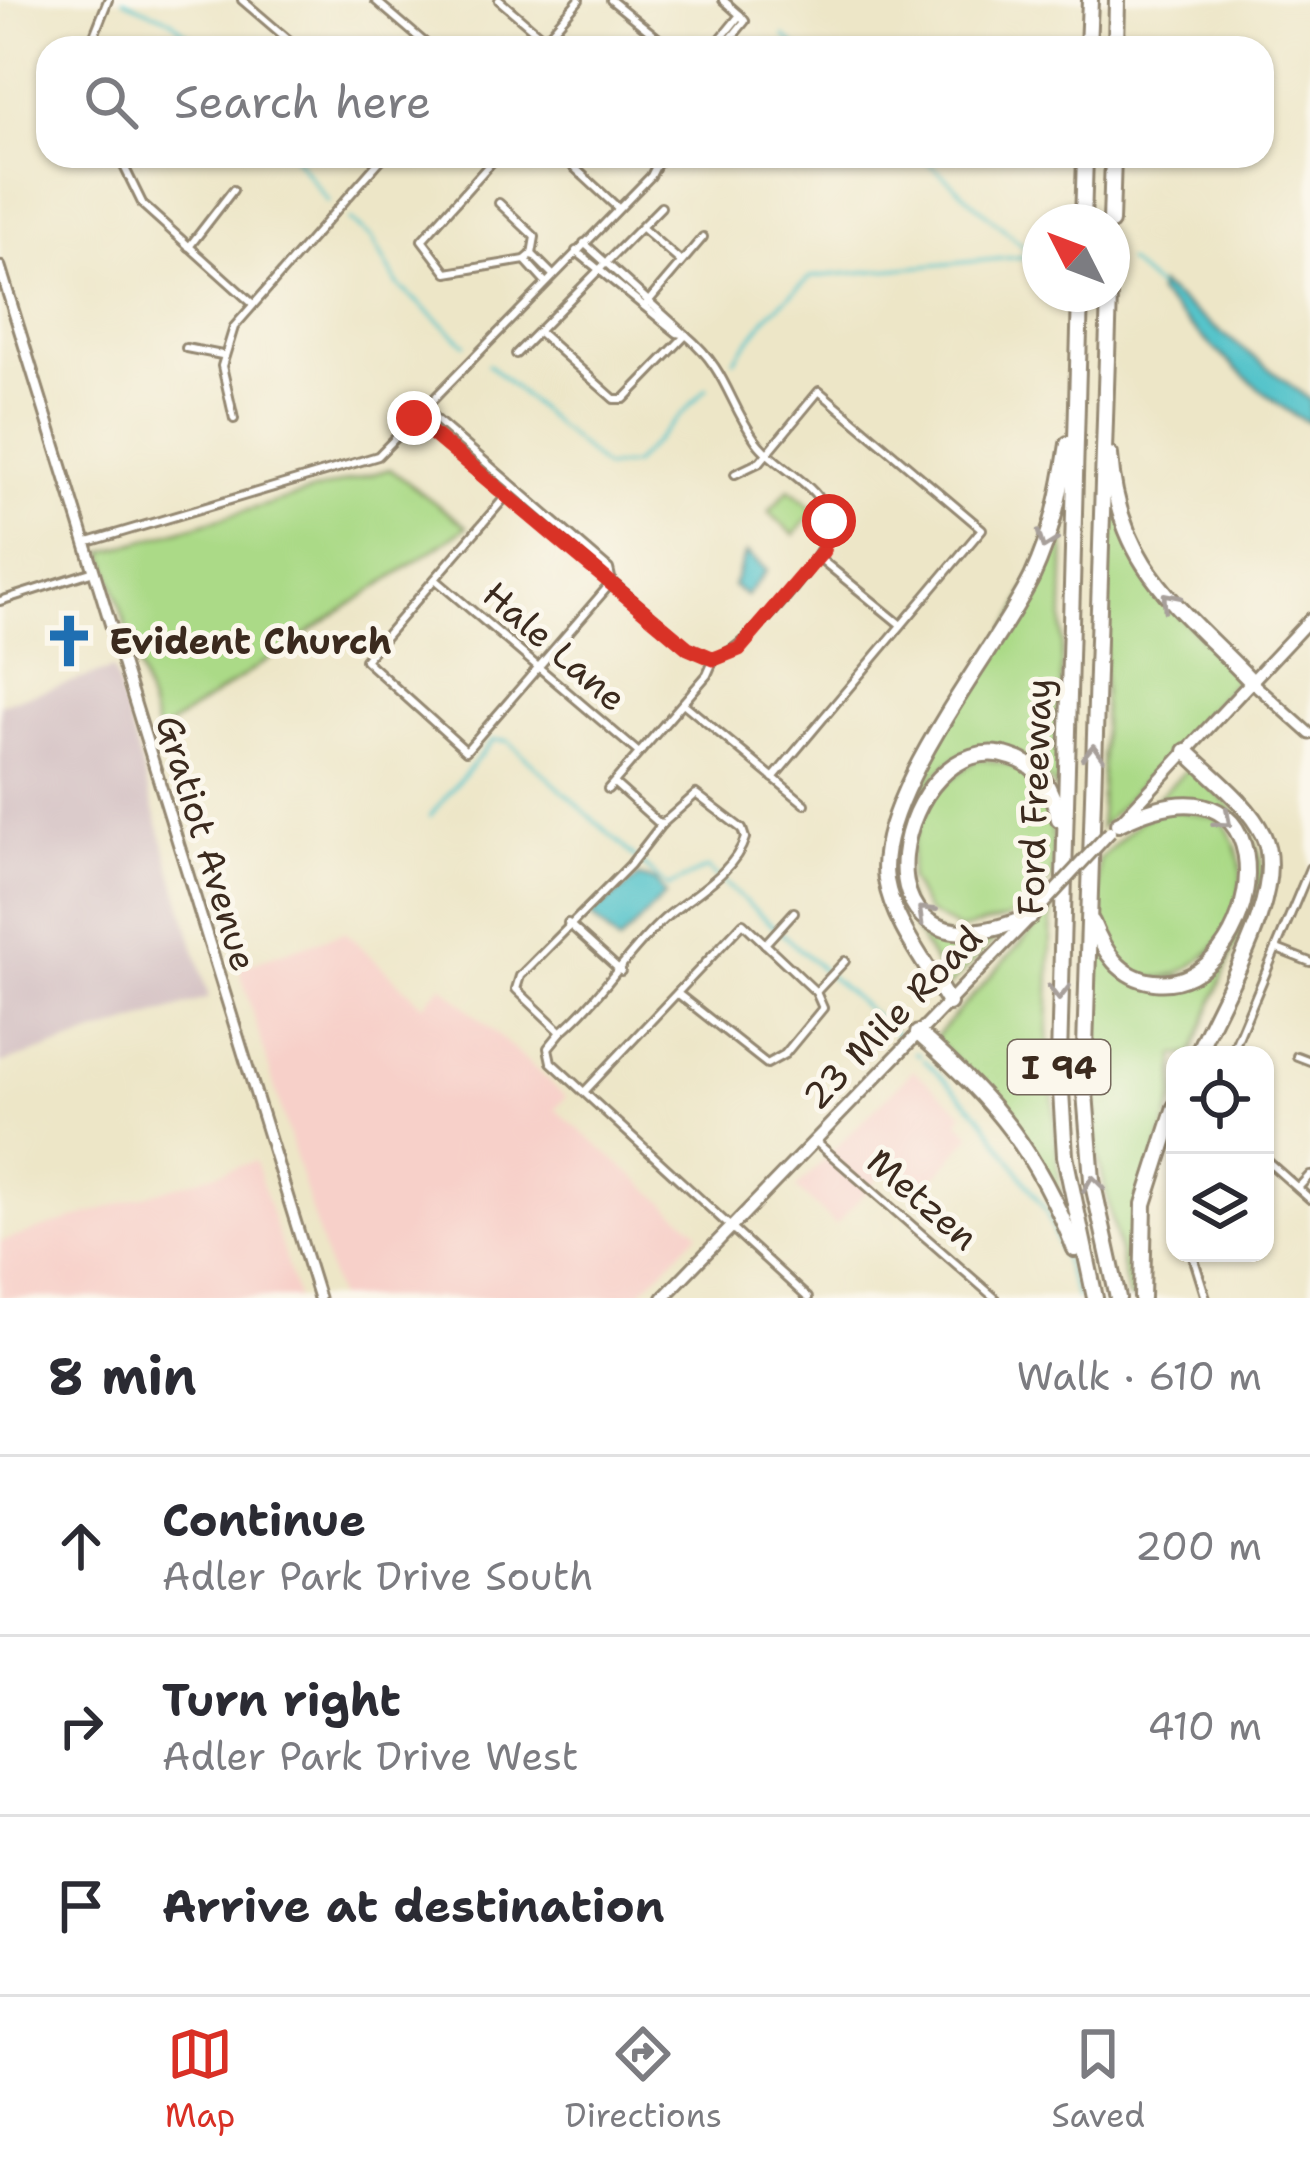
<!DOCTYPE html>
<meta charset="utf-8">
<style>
body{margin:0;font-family:"Shantell Sans",sans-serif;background:#f2f2f3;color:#2b2b33}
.controls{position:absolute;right:36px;bottom:36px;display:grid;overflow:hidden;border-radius:24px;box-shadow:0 3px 9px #0004}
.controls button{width:108px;height:108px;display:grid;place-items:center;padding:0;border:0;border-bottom:3px solid #e1e1e2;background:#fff;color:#2b2b33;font:60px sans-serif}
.compass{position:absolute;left:1022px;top:204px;width:108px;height:108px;border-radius:50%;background:#fff;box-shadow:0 3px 9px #0004;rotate:312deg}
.stop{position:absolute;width:36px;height:36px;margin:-27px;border:9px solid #d93025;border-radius:50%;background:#fff}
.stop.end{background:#d93025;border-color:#fff;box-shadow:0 3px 12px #0008}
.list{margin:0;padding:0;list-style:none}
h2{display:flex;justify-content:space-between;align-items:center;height:156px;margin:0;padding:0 48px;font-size:51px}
h2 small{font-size:39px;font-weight:400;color:#7c7c81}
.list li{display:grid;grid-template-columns:78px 1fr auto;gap:36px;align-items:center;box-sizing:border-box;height:180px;padding:0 48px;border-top:3px solid #e1e1e2}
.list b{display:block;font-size:45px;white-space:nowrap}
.list p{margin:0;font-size:39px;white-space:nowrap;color:#7c7c81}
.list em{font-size:39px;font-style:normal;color:#7c7c81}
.icon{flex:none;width:66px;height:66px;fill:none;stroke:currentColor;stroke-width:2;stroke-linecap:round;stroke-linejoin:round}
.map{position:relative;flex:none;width:1310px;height:1298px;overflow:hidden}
.search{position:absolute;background:#fff;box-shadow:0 3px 9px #0004;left:36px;right:36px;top:36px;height:132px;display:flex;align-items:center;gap:30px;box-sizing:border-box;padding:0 42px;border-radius:36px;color:#7c7c81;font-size:45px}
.sheet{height:696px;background:#fff}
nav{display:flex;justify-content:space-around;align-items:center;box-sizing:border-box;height:168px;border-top:3px solid #e1e1e2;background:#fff;font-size:33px;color:#7c7c81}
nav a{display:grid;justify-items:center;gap:6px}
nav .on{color:#d93025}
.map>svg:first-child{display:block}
.built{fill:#f7d0c9}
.industrial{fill:#d2bec1}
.green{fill:#abda87;stroke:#738252;stroke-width:3}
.water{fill:#57c4cb;stroke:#497774;stroke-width:3}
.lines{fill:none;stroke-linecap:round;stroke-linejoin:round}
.stream{stroke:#57c4cb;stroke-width:3}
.street-casing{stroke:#948872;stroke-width:12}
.secondary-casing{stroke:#948872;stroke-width:15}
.primary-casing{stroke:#948872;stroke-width:16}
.highway-casing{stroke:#948872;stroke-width:20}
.street{stroke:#fff;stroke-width:6}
.secondary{stroke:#fff;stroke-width:9}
.primary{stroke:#fff;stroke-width:10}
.highway{stroke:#fff;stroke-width:14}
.primary-bridge-casing{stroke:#948872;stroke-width:16;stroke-linecap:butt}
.primary-bridge{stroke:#fff;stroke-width:10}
.oneway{stroke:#a79f9a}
.route{stroke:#d93025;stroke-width:15}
.labels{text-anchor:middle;stroke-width:10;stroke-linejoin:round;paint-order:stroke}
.shield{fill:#fbf7ec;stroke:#75685c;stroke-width:3}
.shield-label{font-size:33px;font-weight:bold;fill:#3b2a1e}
.poi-label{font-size:36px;font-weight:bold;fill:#3b2a1e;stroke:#fbf7ec;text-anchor:start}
.street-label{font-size:36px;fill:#3b2a1e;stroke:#fbf7ec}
</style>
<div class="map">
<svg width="1310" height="1298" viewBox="0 0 1310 1298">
<rect width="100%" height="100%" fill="#fbf7ec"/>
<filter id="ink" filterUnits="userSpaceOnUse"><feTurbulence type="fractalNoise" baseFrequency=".00833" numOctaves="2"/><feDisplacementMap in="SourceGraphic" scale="24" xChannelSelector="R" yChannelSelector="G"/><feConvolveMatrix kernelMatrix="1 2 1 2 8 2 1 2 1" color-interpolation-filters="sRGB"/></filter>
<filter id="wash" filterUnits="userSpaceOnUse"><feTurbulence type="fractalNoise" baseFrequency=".004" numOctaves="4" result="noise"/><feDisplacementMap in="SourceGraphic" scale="48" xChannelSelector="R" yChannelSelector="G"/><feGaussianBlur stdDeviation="2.7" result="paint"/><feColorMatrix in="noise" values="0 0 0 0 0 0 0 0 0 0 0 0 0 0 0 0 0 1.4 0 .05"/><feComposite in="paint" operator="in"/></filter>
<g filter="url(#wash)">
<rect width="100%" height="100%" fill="#ede6c7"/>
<!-- built -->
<g class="built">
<polygon points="345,932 423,1005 442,985 566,1097 555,1109 699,1232 635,1298 337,1298 239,967"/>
<polygon points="913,1070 964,1113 958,1121 972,1134 927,1187 894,1160 836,1225 796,1188"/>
<polygon points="255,1161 297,1298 0,1298 0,1242"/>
</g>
<!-- industrial -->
<polygon class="industrial" points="113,669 209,998 0,1064 0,704"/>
<!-- green -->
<g class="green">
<polygon points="390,469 467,527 158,733 104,552"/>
<polygon points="789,489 815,510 794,535 769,512"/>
<polygon points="1109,491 1149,584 1239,677 1100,828"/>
<path d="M 1066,498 L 1058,792 C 939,628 807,972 997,937 L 948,987 L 892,889 L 892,846 L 935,741 L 1015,615 Z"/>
<path d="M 977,759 C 1058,767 1052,810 1053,878 L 1007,919 L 960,930 L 927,912 L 909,878 L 913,842 L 933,793 Z"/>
<path d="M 1190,767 C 1215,791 1264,830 1262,877 L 1192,1055 L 1175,1055 L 1175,1096 L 1141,1201 L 1138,1298 L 1129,1298 L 1096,1146 L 1094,939 L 1132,979 L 1201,975 L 1252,876 C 1253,811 1208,801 1156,799 Z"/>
<path d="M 1166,808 L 1221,819 C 1299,929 1129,1048 1101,926 C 1096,906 1099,881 1099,860 L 1141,820 Z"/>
<polygon points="1052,909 1048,1032 1061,1203 1020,1129 934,1038"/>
</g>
<!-- water -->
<g class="water">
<path d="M 1159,285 L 1310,400 L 1310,422 C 1282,417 1182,318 1157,293 Z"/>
<polygon points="746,553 767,570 746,596 733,586"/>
<polygon points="639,877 655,881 665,895 619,943 590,915"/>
</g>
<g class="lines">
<!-- stream -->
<g class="stream">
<polyline points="123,0 171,20 203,48"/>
<polyline points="784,36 798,48"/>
<polyline points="294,156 328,201"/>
<polyline points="921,156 1032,254"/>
<polyline points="349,220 372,238 398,285 465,344"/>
<polyline points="1127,261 1157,288"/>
<polyline points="734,360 770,313 811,277 1040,255"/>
<polyline points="488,364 605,468 633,464 707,388"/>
<polyline points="430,816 493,740 508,741 667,887 707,868 899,1037"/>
<polyline points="915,1052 919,1055"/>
<polyline points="924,1060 980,1115 1046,1211 1077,1298"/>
</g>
</g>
</g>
<g filter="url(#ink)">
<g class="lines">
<defs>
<g id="street">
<polyline points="242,0 298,48"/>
<polyline points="375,0 431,48"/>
<polyline points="499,0 555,48"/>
<polyline points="611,0 670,48"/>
<polyline points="723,0 740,15"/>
<polyline points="545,39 579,0"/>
<polyline points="89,48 108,0"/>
<polyline points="713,48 740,15 745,21 723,48"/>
<polyline points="119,156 143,205 253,304"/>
<polyline points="497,156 422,240 447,273 525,260 532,254 535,237 499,203"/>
<polyline points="562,156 618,208"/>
<polyline points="642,228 680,261"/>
<polyline points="189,247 233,190"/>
<polyline points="576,251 677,333 686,335 584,243"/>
<polyline points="532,254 552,274"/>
<polyline points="525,260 544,281"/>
<polyline points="647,303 703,237"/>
<path d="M 539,332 L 614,399 L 624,399 L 686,335 C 728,371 727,400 756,441 C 776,469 824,485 829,522 C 833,554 744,651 714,659"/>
<polyline points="186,348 222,355"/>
<polyline points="516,354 661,207"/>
<polyline points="414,418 612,582 609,569 423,408"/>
<polyline points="234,419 222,366 234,327 384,156"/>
<polyline points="735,474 760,462 819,391 982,529 773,778"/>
<polyline points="514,487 365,660 466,751 612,582 688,648 714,659"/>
<polyline points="85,543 378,456 651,176 659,160"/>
<polyline points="818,557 901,625"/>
<polyline points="435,579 639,753"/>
<polyline points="0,601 94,571"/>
<polyline points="683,703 805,804"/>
<polyline points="614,783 661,825 630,865 520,976 516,989 561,1032 548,1048 551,1062 808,1298"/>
<polyline points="608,789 707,675 714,659"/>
<polyline points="568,923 621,971"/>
<polyline points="765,944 794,912"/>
<polyline points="1277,949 1310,962"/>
<polyline points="816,992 845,961"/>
<path d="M 561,1032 C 601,998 626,953 664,919 C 690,896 734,874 745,838 L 742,829 L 696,794 L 661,825"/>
<polyline points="1231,1055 1310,868"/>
<polyline points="1297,1056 1310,1061"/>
<polyline points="584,1092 743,923 816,992 823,1008 785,1054 767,1064 677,993"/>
<polyline points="815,1141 995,1298"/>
<polyline points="1265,1159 1310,1199"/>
<polyline points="1298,1188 1310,1175"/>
<polyline points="1192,1253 1206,1298"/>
</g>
<g id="secondary">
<polyline points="0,267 319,1298"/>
<polyline points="1252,682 1310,734"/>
</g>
<g id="primary">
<polyline points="1121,821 1310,619"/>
<polyline points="663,1298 1042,905"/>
</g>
<g id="highway">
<polyline points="1088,48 1090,0"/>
<polyline points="1116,48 1117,0"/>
<polyline points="1083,222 1085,156"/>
<polyline points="1111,222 1113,156"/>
<polyline points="1080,294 1059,1059 1065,1156 1095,1298"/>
<polyline points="1109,294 1084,1080 1092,1180 1118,1298"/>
<path d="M 1110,455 C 1118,569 1181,607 1252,682"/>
<path d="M 1186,751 C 1212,777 1247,802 1263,835 C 1290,891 1219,1000 1197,1055"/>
<path d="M 1031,916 C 834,1000 899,720 1011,757 C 1042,766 1052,790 1059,819"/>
<path d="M 1092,922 C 1104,951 1119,978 1154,982 C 1262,996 1306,732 1118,824"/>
<path d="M 949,1003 C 928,966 893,923 886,880 C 873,797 996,651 1032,577 C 1052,534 1061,490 1068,444"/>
<path d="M 918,1033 C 996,1102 1037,1152 1075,1249"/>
<polyline points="1142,1298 1144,1204 1175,1107"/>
</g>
</defs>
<!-- street casing -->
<use href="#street" class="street-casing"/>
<!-- secondary casing -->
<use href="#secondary" class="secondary-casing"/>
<!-- primary casing -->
<use href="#primary" class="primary-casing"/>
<!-- highway casing -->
<use href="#highway" class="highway-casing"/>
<!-- street -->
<use href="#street" class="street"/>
<!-- secondary -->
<use href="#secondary" class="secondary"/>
<!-- primary -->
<use href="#primary" class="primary"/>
<!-- highway -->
<use href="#highway" class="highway"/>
<defs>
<polyline id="primary-bridge" points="1042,905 1110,832"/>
</defs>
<!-- primary-bridge casing -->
<use href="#primary-bridge" class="primary-bridge-casing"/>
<!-- primary-bridge -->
<use href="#primary-bridge" class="primary-bridge"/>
</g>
<!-- one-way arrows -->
<defs><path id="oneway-chevron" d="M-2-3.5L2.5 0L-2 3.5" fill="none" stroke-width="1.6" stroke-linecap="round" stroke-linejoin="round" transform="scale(3)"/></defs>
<g class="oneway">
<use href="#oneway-chevron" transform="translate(1046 541) rotate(110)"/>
<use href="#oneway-chevron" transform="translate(1169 600) rotate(-131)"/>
<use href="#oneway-chevron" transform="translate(1093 753) rotate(-88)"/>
<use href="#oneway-chevron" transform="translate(1224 820) rotate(41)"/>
<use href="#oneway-chevron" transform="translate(925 913) rotate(-136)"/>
<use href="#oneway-chevron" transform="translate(1059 992) rotate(90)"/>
<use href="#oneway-chevron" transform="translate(1093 1184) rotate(-98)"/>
</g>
</g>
<g class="lines" filter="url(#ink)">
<!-- route -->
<polyline class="route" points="414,418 688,648 714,659 739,649 823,551 829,521"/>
</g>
<!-- icons -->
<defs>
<symbol id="church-bare" viewBox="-9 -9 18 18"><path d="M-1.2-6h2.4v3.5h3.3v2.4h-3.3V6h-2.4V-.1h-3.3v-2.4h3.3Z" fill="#1f6fb2" stroke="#fbf7ec" stroke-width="2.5" paint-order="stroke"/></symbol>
</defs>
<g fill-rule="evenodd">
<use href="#church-bare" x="31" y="603" width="76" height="76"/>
</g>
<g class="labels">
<!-- shield labels -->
<rect class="shield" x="1008" y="1040" width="102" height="54" rx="9"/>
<g class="shield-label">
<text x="1059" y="1079">I 94</text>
</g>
<!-- poi labels -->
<g class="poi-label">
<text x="109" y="654">Evident Church</text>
</g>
<!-- street labels -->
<g class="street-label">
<text transform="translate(555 646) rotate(41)" y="13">Hale Lane</text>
<text transform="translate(1034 797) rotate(-88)" y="13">Ford Freeway</text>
<text transform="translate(207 843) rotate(73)" y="13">Gratiot Avenue</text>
<text transform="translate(892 1017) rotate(-46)" y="13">23 Mile Road</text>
<text transform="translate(923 1199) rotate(41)" y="13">Metzen</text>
</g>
</g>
</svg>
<div class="controls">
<button><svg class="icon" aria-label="locate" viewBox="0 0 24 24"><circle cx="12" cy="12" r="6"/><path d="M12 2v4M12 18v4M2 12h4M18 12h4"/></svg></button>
<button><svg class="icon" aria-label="layers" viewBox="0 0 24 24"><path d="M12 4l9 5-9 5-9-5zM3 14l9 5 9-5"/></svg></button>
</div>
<svg class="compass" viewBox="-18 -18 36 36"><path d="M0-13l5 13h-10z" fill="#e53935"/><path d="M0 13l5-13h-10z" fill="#7c7c81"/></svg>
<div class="stop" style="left:829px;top:521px"></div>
<div class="stop end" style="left:414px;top:418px"></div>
<div class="search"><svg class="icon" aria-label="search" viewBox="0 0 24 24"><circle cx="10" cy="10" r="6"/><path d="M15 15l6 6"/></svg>Search here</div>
</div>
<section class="sheet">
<h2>8 min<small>Walk · 610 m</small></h2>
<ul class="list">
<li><svg class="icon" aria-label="ahead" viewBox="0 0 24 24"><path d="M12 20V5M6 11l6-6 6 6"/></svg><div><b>Continue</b><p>Adler Park Drive South</p></div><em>200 m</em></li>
<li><svg class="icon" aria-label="right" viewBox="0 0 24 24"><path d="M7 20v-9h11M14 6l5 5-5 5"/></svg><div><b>Turn right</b><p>Adler Park Drive West</p></div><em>410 m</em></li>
<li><svg class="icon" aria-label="arrive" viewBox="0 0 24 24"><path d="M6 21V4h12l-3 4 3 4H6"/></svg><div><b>Arrive at destination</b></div></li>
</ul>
</section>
<nav>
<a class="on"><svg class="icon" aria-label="map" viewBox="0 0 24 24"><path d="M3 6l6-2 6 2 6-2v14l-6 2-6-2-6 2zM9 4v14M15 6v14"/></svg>Map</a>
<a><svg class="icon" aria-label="directions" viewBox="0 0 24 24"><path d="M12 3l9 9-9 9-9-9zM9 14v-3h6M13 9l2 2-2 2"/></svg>Directions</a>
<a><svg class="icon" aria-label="saved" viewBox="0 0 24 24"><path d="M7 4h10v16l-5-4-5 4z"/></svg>Saved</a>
</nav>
